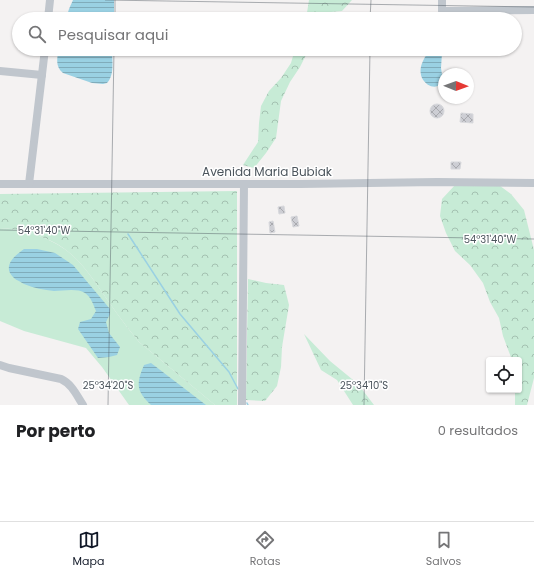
<!DOCTYPE html>
<html lang="pt">
<meta charset="utf-8">
<style>
body{margin:0;font-family:Poppins,sans-serif;background:#f6f6f6;color:#202124}
.controls{position:absolute;right:12px;bottom:12px;display:grid;overflow:hidden;border-radius:4px;box-shadow:0 1px 3px #0004}
.controls button{width:36px;height:36px;display:grid;place-items:center;padding:0;border:0;border-bottom:1px solid #e0e0e0;background:#fff;color:#202124;font:20px sans-serif}
.compass{position:absolute;left:438px;top:68px;width:36px;height:36px;border-radius:50%;background:#fff;box-shadow:0 1px 3px #0004;rotate:91deg}
.list{margin:0;padding:0;list-style:none}
h2{display:flex;justify-content:space-between;align-items:center;height:52px;margin:0;padding:0 16px;font-size:17px}
h2 small{font-size:13px;font-weight:400;color:#757577}
.icon{flex:none;width:22px;height:22px;fill:none;stroke:currentColor;stroke-width:2;stroke-linecap:round;stroke-linejoin:round}
.map{position:relative;flex:none;width:534px;height:405px;overflow:hidden}
.search{position:absolute;background:#fff;box-shadow:0 1px 3px #0004;left:12px;right:12px;top:12px;height:44px;display:flex;align-items:center;gap:10px;box-sizing:border-box;padding:0 14px;border-radius:22px;color:#757577;font-size:15px}
.sheet{height:116px;background:#fff}
nav{display:flex;justify-content:space-around;align-items:center;box-sizing:border-box;height:56px;border-top:1px solid #e0e0e0;background:#fff;font-size:11px;color:#757577}
nav a{display:grid;justify-items:center;gap:2px}
nav .on{color:#111827}
.map>svg:first-child{display:block}
.grass{fill:#c7ebd6}
.forest{fill:url(#forest-crowns)}
.water{fill:url(#water-rules)}
.lines{fill:none;stroke-linecap:round;stroke-linejoin:round}
.stream{stroke:#9ad1e3;stroke-width:1.5}
.building{fill:url(#building-cross-hatch);stroke:#d7d8dc}
.minor{stroke:#c0c6cd;stroke-width:8}
.ticks{fill:none;stroke:#4c555d;stroke-width:1;stroke-opacity:0.45}
.labels{text-anchor:middle;stroke-width:3;stroke-linejoin:round;paint-order:stroke}
.street-label{font-size:12px;fill:#4c555d;stroke:#fff}
.ticks-label{font-size:10px;text-anchor:middle;fill:#4c555d;stroke:#fff;stroke-width:3;stroke-linejoin:round;paint-order:stroke}
</style>
<div class="map">
<svg width="534" height="405" viewBox="0 0 534 405">
<defs>
<pattern id="forest-crowns" width="20" height="18" patternUnits="userSpaceOnUse"><rect width="20" height="18" fill="#c7ebd6"/><path d="M2 6a3 3 0 1 1 6 0M12 15a3 3 0 1 1 6 0" fill="none" stroke="#a4c1b1"/></pattern>
<pattern id="water-rules" width="6" height="5" patternUnits="userSpaceOnUse"><rect width="6" height="5" fill="#9ad1e3"/><path d="M0 2.5h6" fill="none" stroke="#80acbb"/></pattern>
<pattern id="building-cross-hatch" width="8" height="8" patternUnits="userSpaceOnUse"><rect width="8" height="8" fill="#cdced4"/><path d="M0 0l8 8M0 8l8-8" fill="none" stroke="#a9aaaf"/></pattern>
</defs>
<rect width="100%" height="100%" fill="#f4f2f2"/>
<!-- grass -->
<path class="grass" d="M 0,228 C 10,228 20,231 30,233 C 43,237 55,242 66,250 C 78,259 87,271 95,282 C 109,302 123,323 139,342 L 215,405 L 129,405 L 102,367 L 86,348 L 24,331 L 0,321 Z"/>
<!-- forest -->
<g class="forest">
<polygon points="309,0 352,0 342,11 320,13 318,19 306,19"/>
<polygon points="295,49 309,49 300,67 290,82 281,101 276,138 266,153 254,168 243,165 258,142 259,123 261,106 269,91 281,78 291,63"/>
<polygon points="496,183 511,194 524,210 534,250 534,378 527,405 515,405 515,390 519,390 519,360 512,360 503,336 499,318 490,302 483,283 470,265 455,251 446,233 440,216 442,199 456,184"/>
<path d="M 237,191 L 237,405 L 215,405 L 139,342 C 123,323 109,302 95,282 C 87,271 78,259 66,250 C 56,242 43,237 30,233 C 20,231 10,228 0,228 L 0,194 Z"/>
<polygon points="248,279 266,283 284,285 289,305 282,347 281,367 277,386 265,401 246,400"/>
<polygon points="304,334 330,361 358,384 374,405 353,405 337,380 321,370"/>
</g>
<!-- water -->
<g class="water">
<polygon points="73,0 114,0 114,19 66,19 69,9"/>
<path d="M 59,49 L 112,49 C 112,60 115,75 107,83 L 103,84 L 92,83 L 63,73 C 55,67 57,57 59,49 Z"/>
<path d="M 433,49 L 439,49 L 442,53 L 441,68 L 443,81 C 436,95 413,81 423,61 C 425,56 428,52 433,49 Z"/>
<path d="M 24,249 L 37,249 L 55,253 L 73,265 L 110,309 L 110,314 L 106,322 L 109,333 L 120,347 L 117,355 L 109,357 L 98,358 L 78,329 L 80,322 L 91,319 L 96,311 C 93,304 91,297 85,293 C 77,288 63,291 54,291 C 44,290 34,288 24,284 C 18,280 14,280 10,273 C 5,263 17,254 24,249 Z"/>
<path d="M 151,363 L 206,405 L 151,405 C 136,391 136,384 144,365 Z"/>
</g>
<g class="lines">
<!-- stream -->
<g class="stream">
<polyline points="128,234 180,314 229,372 238,389"/>
<polyline points="247,403 248,405"/>
</g>
</g>
<!-- building -->
<g class="building">
<circle cx="437" cy="111" r="7"/>
<polygon points="461,113 473,114 473,123 460,122"/>
<polygon points="451,162 461,162 460,169 451,169"/>
<polygon points="284,206 285,213 279,214 278,207"/>
<polygon points="297,216 299,226 293,227 291,217"/>
<polygon points="273,221 275,232 270,233 269,222"/>
</g>
<g class="lines">
<!-- minor -->
<g class="minor">
<polyline points="442,0 442,11 534,10"/>
<polyline points="48,19 50,0"/>
<polyline points="0,71 42,75"/>
<polyline points="0,184 301,184 437,182 534,183"/>
<polyline points="29,184 45,49"/>
<path d="M 0,365 L 9,368 L 61,379 C 72,384 77,396 83,405"/>
<polyline points="242,405 244,184"/>
</g>
</g>
<!-- ticks -->
<path class="ticks" d="M 105,0 L 534,7M 115,19 L 115,0M 370,19 L 371,0M 0,230 L 534,239M 108,405 L 114,49M 364,405 L 370,49"/>
<g class="labels">
<!-- street labels -->
<g class="street-label">
<text x="267" y="176">Avenida Maria Bubiak</text>
</g>
</g>
<g class="ticks-label">
<text x="44" y="234">54°31'40"W</text>
<text x="490" y="243">54°31'40"W</text>
<text x="108" y="389">25°34'20"S</text>
<text x="364" y="389">25°34'10"S</text>
</g>
</svg>
<div class="controls">
<button><svg class="icon" aria-label="locate" viewBox="0 0 24 24"><circle cx="12" cy="12" r="6"/><path d="M12 2v4M12 18v4M2 12h4M18 12h4"/></svg></button>
</div>
<svg class="compass" viewBox="-18 -18 36 36"><path d="M0-13l5 13h-10z" fill="#e53935"/><path d="M0 13l5-13h-10z" fill="#757577"/></svg>
<div class="search"><svg class="icon" aria-label="search" viewBox="0 0 24 24"><circle cx="10" cy="10" r="6"/><path d="M15 15l6 6"/></svg>Pesquisar aqui</div>
</div>
<section class="sheet">
<h2>Por perto<small>0 resultados</small></h2>
<ul class="list">
</ul>
</section>
<nav>
<a class="on"><svg class="icon" aria-label="map" viewBox="0 0 24 24"><path d="M3 6l6-2 6 2 6-2v14l-6 2-6-2-6 2zM9 4v14M15 6v14"/></svg>Mapa</a>
<a><svg class="icon" aria-label="directions" viewBox="0 0 24 24"><path d="M12 3l9 9-9 9-9-9zM9 14v-3h6M13 9l2 2-2 2"/></svg>Rotas</a>
<a><svg class="icon" aria-label="saved" viewBox="0 0 24 24"><path d="M7 4h10v16l-5-4-5 4z"/></svg>Salvos</a>
</nav>
